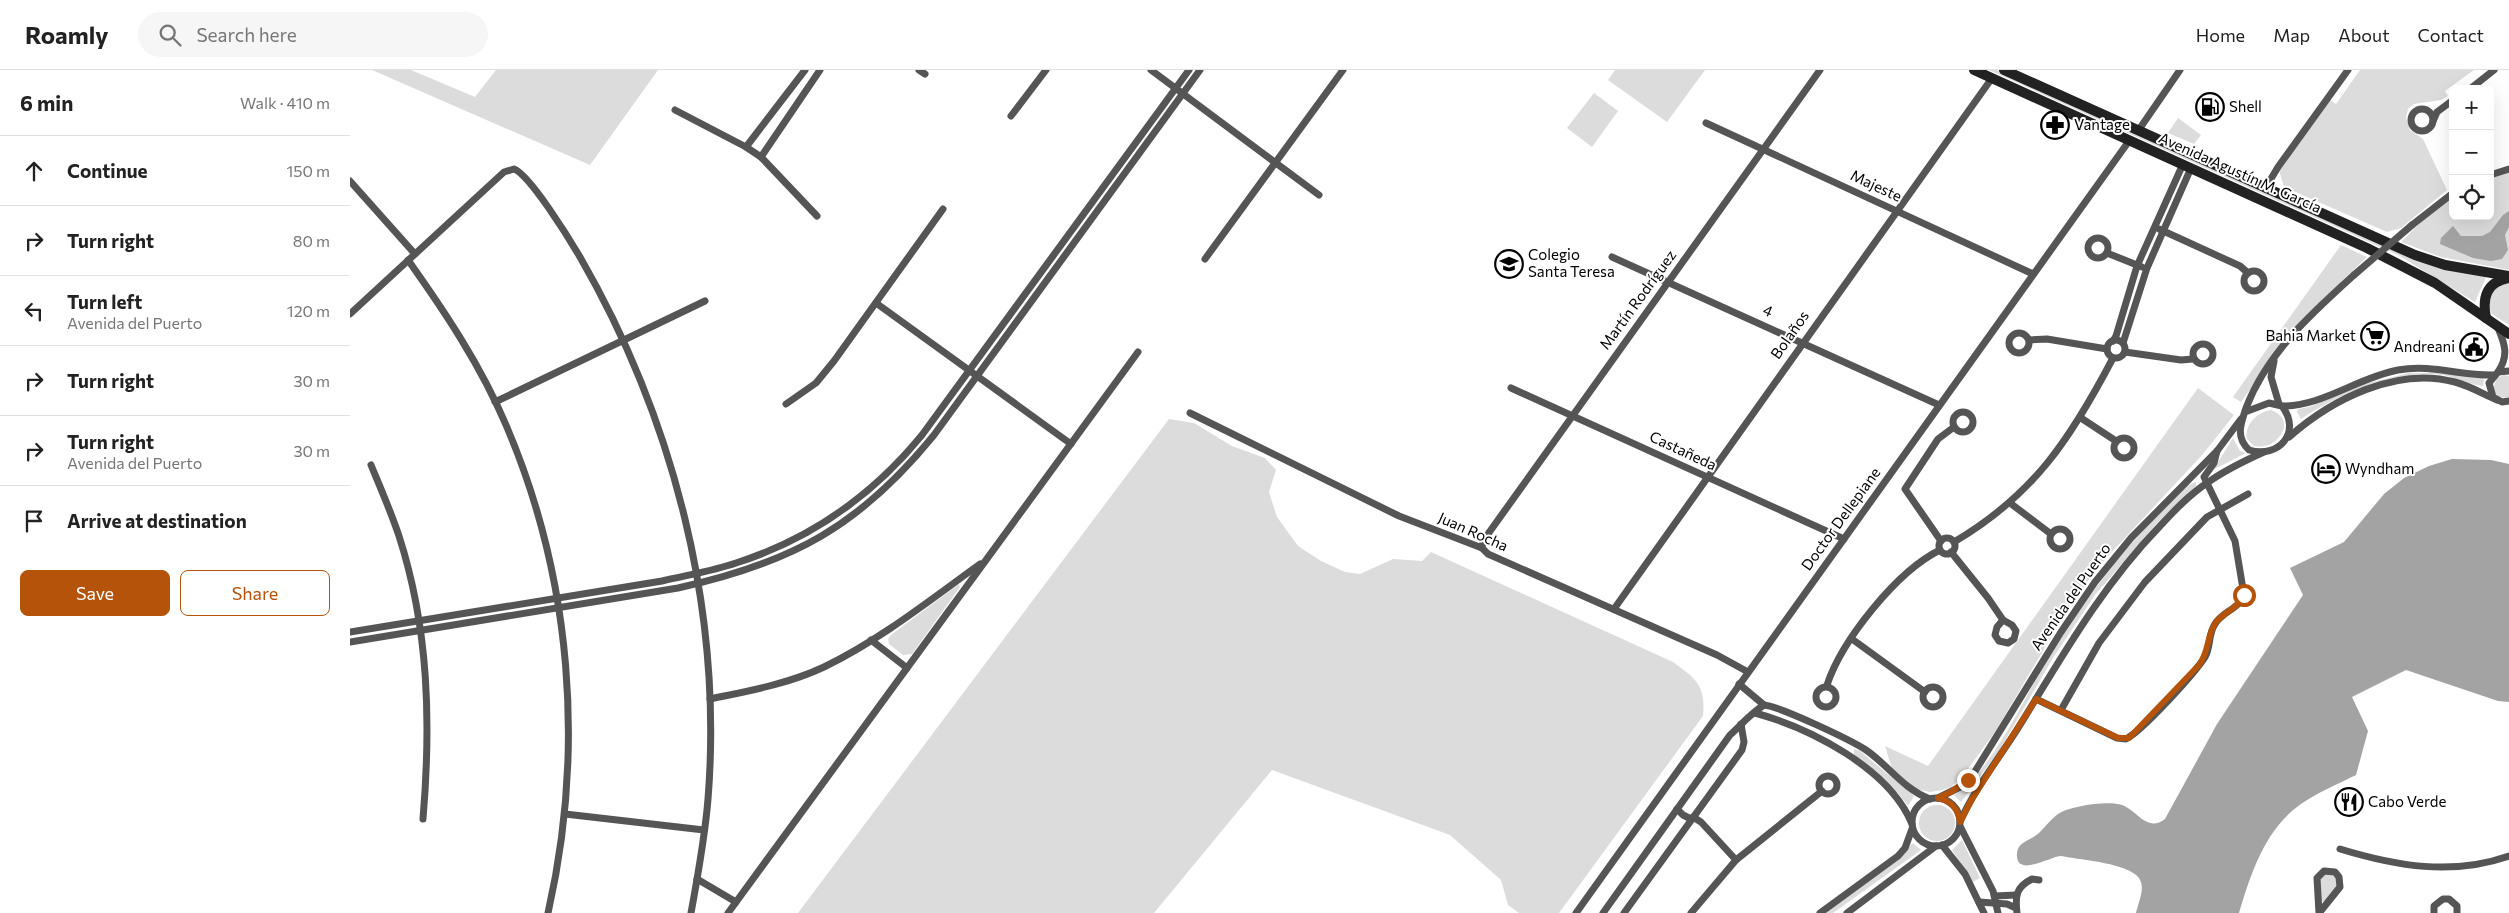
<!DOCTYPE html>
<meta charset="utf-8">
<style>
body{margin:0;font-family:Commissioner,sans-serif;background:#f6f6f6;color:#222}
.controls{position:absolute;right:15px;top:15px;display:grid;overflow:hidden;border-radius:8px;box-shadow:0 5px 20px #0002}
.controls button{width:45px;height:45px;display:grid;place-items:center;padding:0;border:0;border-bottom:1px solid #e0e0e0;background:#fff;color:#222;font:25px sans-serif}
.stop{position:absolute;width:15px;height:15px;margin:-11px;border:4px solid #b45309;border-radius:50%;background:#fff}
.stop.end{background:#b45309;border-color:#fff;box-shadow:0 1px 5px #0008}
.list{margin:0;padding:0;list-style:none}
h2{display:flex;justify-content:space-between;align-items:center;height:65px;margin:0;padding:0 20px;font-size:21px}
h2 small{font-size:16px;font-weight:400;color:#767676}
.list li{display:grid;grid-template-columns:32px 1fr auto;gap:15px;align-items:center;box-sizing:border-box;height:70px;padding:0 20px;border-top:1px solid #e0e0e0}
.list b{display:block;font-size:19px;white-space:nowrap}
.list p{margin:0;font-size:16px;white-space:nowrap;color:#767676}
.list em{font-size:16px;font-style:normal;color:#767676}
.actions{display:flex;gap:10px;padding:15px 20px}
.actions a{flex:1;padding:11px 0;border:1px solid #b45309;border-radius:8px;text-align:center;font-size:18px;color:#b45309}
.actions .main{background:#b45309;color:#fff}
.icon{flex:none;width:28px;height:28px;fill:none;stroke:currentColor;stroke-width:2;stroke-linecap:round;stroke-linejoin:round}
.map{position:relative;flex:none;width:2159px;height:843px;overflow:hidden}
header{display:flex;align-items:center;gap:30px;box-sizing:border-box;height:70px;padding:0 25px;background:#fff;border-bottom:1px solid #e0e0e0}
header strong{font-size:24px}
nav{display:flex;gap:28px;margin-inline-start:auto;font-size:18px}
.search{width:350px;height:45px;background:#f6f6f6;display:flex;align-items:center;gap:12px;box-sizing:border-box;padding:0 18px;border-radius:28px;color:#767676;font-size:19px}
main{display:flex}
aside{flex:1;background:#fff}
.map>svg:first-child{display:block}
.green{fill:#dcdcdc}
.water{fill:#a3a3a3}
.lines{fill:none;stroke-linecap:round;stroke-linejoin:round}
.minor{stroke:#555;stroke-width:7}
.secondary{stroke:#222;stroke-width:10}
.minor-bridge{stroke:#555;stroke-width:7}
.route{stroke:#b45309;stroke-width:6}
.labels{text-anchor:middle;stroke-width:4;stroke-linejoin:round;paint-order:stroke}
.poi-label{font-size:15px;fill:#000;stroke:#fff;text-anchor:start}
.street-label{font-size:15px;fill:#000;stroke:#fff}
</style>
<header>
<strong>Roamly</strong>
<div class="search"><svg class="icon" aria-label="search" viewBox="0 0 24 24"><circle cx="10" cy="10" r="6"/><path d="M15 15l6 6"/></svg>Search here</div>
<nav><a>Home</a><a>Map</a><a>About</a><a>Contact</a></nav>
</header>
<main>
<aside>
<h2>6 min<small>Walk · 410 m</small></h2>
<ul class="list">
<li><svg class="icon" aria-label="ahead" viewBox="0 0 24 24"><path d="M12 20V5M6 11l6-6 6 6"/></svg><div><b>Continue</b></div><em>150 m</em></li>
<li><svg class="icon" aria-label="right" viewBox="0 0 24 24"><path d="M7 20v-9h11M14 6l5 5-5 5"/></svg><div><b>Turn right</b></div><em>80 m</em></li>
<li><svg class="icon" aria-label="left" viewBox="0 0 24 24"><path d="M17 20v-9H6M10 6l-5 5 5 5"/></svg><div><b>Turn left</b><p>Avenida del Puerto</p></div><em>120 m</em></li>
<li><svg class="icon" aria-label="right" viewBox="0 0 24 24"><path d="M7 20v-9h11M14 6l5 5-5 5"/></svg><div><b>Turn right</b></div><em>30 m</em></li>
<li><svg class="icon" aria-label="right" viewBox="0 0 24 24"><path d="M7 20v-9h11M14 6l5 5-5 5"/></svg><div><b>Turn right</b><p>Avenida del Puerto</p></div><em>30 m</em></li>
<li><svg class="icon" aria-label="arrive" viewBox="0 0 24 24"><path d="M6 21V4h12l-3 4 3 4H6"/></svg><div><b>Arrive at destination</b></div></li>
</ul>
<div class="actions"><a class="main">Save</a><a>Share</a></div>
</aside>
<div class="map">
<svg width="2159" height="843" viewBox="0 0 2159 843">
<rect width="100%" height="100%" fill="#fff"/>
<!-- green -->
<g class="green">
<polygon points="22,0 61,0 125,27 146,0 308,0 240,95"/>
<polygon points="1265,0 1355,0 1317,52 1258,10"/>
<polygon points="1639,0 1647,0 2050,182 2136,207 2125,232 2048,185"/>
<polygon points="2010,0 2124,0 2095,21 2098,26 2091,30 2064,34 2058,39 2056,48 2060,60 2073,69 2097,120 2051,158 2037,162 1934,117 1929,100 1980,30 1986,34"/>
<polygon points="1244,23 1268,41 1242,77 1217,58"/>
<polygon points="1828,48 1851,65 1844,74 1818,63"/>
<polygon points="2159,103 2159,200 2091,187 2051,172 2072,151 2103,127 2103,146 2140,146 2140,108"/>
<polygon points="1991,175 2017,187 1952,249 1891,332 1883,327"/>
<polygon points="2159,213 2159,255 2142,244 2138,236 2142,220 2148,215"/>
<path d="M 2059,303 L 2091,303 L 2132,308 L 2134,310 L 2133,316 C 2120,315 2106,307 2093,305 C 2046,299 1989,324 1951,349 L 1947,342 L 1948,339 L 1959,337 L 2014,314 Z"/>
<path d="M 2154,305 L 2159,306 L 2159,327 C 2151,329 2146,326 2143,319 L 2147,308 Z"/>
<polygon points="1848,318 1884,345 1853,384 1748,497 1719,537 1645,662 1612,707 1601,717 1592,720 1580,722 1566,719 1542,699 1535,676 1578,696"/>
<path d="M 1921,340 C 1949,350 1927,381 1904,376 L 1897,369 C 1894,355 1907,342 1921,340 Z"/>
<path d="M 819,349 L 844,353 L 882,376 L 915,388 L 926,400 L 919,422 L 927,447 L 948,476 L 971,491 L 995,502 L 1010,504 L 1043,489 L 1072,491 L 1081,482 L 1323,592 C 1346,609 1356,615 1353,646 L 1209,843 L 1169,843 L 1158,835 L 1151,810 L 1100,765 L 922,700 L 804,843 L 448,843 Z"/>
<polygon points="1883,368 1890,381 1896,383 1863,400"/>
<path d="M 1846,412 L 1846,416 L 1807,453 L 1745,525 L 1703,588 L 1649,681 L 1611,732 L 1604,725 C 1645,697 1674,627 1700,585 C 1732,533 1769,484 1812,441 C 1821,433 1834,414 1846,412 Z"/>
<polygon points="609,514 610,517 562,584 553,585 539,574 538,569 541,565"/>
<polygon points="1504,679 1510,681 1564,726 1558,736 1548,723 1504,685"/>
<circle cx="1587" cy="753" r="18"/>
<polygon points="1612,770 1630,808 1623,812 1602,780"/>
<polygon points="1563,773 1571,780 1483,843 1476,843"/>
<polygon points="1973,803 1984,804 1988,814 1975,832 1971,831 1970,806"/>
</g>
<!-- water -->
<g class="water">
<polygon points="2159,141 2159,157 2155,165 2158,180 2152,189 2141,191 2123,188 2090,174 2091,168 2103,156 2111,166 2132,166 2140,162 2153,145"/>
<path d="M 2102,389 L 2141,390 L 2159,394 L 2159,632 L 2148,631 L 2056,600 L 2002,627 L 2018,661 L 2006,705 C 1988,714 1968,722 1951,734 C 1915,759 1901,803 1889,843 L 1786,843 C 1788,834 1794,821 1791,812 C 1786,793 1729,790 1711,786 C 1701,786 1665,809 1667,783 C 1668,771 1682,770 1689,763 C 1695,757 1701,749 1708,744 C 1719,736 1759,730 1772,735 C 1787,740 1797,763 1815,749 L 1867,654 L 1953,525 L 1940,498 L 1994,472 L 2034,424 L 2054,408 L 2079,396 Z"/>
</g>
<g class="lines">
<!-- minor -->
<g class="minor">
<polyline points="569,0 575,4"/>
<polyline points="801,0 969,125"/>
<polyline points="2120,19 2144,0"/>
<circle cx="2072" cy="50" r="11"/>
<polyline points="325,40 396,77 411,87 467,146"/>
<polyline points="661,46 696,0"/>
<polyline points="2083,51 2087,42 2103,30"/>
<polyline points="1356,53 1683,204"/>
<polyline points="1788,61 1830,0"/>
<polyline points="396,77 455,0"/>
<polyline points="411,87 470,0"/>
<polyline points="2140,105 2159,99"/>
<polyline points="0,111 65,184"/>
<polyline points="1915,119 1928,97 1998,0"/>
<polyline points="2062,155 2103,123"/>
<polyline points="1809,159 1890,196 1898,203"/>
<circle cx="1748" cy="178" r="10"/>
<polyline points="1757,183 1792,197"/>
<polyline points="1262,187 1589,335"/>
<polyline points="855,189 993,0"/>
<path d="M 58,190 C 95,242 131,296 156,355 C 222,509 235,680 198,843"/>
<circle cx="1904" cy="211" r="10"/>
<polyline points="526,233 721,374"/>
<path d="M 0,244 L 154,102 L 164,99 C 180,105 220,170 230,187 C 324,350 373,541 358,729 C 355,767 348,805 341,843"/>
<circle cx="1669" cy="273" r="10"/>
<polyline points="1679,270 1697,269 1757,279"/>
<circle cx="1766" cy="279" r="9"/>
<polyline points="1763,271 1766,266 1787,196 1833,94"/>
<polyline points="1773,273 1797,198 1841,98"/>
<circle cx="1853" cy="284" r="10"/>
<polyline points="1775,282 1831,290 1843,289"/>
<polyline points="1924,291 1921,307 1929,334"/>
<polyline points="2159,301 2148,302 2139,313 2143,327 2152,332 2159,331"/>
<path d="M 2148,302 C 2159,286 2155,274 2148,258"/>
<polyline points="1161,318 1494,469"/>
<polyline points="145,332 355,231"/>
<polyline points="436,334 466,313 484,291 593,139"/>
<path d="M 1932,336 C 1971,337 2009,307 2048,300 C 2082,294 2111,306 2144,305"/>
<circle cx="1613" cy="352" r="10"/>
<path d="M 1895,342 L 1919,333 L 1932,336 C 1952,362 1929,389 1899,380 C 1885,367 1891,353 1896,338 C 1917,283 1962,243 2004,205"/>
<polyline points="840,343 1049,446 1132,478 1138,484 1367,585 1398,602"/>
<polyline points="1731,348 1766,371"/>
<path d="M 1939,367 C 1981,330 2046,296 2105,312 C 2120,316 2133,324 2147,330"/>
<circle cx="1774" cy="378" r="10"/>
<path d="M 21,395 C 31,419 41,442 49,466 C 79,559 81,653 73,749"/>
<polyline points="1660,433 1701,464"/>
<circle cx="1710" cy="469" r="10"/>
<circle cx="1597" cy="476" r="8"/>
<polyline points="1591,471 1555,419 1588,369 1604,357"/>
<path d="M 1604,472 C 1684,425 1721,368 1763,288"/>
<polyline points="1132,478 1133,471 1470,0"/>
<polyline points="1601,482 1638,528 1653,550"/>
<polyline points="1264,539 1642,8"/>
<polygon points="1653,550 1662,555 1666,561 1664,569 1658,573 1649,571 1645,565 1647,557"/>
<path d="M 0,562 L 312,511 C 337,505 363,501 386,493 C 461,469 523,425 572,365 L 839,0"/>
<polyline points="1502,569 1575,622"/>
<polyline points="521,570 557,598"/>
<path d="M 0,572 L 328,518 C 442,493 510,456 584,365 L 850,0"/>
<polyline points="1389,614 1414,635"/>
<path d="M 1477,615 C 1492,570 1547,501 1590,480"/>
<circle cx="1476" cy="627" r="10"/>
<circle cx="1583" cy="627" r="10"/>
<path d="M 360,629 C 398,621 438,614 474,597 C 530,570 580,530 630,494"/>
<path d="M 1686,629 L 1767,668 L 1776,669 C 1793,660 1844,604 1855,587 C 1861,577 1858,564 1865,554 C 1872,542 1890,538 1894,525 L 1885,471 L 1854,407 L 1864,393 L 1867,381"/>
<polyline points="1711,640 1749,573 1795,512 1857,447 1898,424"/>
<path d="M 1405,643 C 1460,658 1539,698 1562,754"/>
<circle cx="1478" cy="715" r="9"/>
<circle cx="1586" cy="752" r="24"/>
<polyline points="1588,728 1610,717 1624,703 1711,562 1745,512 1781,468 1867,381 1891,349"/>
<polyline points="1327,739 1333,745 1341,749"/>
<polyline points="215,744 354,760"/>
<polyline points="1343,747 1351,752 1386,790"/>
<path d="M 1610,752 C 1624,719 1651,686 1670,655 C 1713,585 1752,516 1810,456 C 1824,441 1839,425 1857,413 C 1875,400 1894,391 1914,382"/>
<polyline points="1610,756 1643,821 1648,843"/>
<polyline points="1592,775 1615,804 1634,843"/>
<path d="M 1990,779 C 2046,796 2102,806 2159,786"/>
<polyline points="347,809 386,832"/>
<polyline points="1645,826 1666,825"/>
<polyline points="1629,832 1657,834 1666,838"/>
<polyline points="378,843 788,282"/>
<polyline points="1226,843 1779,71"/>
<path d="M 1253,843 L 1380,665 C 1392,654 1400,644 1414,635 C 1429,636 1501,670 1516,680 C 1538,695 1553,719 1580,729"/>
<polyline points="1274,843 1392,680 1394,672 1391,654"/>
<polyline points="1341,843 1386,790 1472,721"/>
<polyline points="1470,843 1548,786 1555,778 1562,759"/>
<polyline points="1497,843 1586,776"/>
<path d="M 1667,843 C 1665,826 1666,817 1682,809 L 1689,810"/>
<polyline points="1969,843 1967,808 1974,801 1985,802 1989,807 1990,817 1970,842"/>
<polyline points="2084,843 2084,836 2093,829 2099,829 2107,836 2107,843"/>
</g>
<!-- secondary -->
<g class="secondary">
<polyline points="1624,0 2017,178 2085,213 2159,264"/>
<polyline points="1654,0 2065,185 2095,195 2159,206"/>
<path d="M 2136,248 C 2132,228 2136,212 2159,208"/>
</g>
<!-- minor-bridge -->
<polyline class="minor-bridge" points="2004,205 2062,155"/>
</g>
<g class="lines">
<!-- route -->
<path class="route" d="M 1618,710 L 1601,722 L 1588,728 C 1601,731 1608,738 1610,752 L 1622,729 L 1686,629 L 1768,668 L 1779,668 L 1849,595 C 1860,580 1856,566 1866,552 C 1874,542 1890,537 1894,525"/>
</g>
<!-- icons -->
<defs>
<symbol id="fuel-ring" viewBox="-11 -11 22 22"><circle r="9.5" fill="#fff" stroke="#000" stroke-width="1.5"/><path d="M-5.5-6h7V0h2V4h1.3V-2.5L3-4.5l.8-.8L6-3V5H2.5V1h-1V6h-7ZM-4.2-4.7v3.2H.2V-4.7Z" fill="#000"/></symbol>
<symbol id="pharmacy-ring" viewBox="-11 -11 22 22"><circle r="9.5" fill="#fff" stroke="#000" stroke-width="1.5"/><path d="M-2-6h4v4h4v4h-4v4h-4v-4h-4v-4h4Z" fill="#000"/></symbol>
<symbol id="school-ring" viewBox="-11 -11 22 22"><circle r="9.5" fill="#fff" stroke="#000" stroke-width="1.5"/><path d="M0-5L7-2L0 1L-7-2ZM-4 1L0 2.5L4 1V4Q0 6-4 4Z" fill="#000"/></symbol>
<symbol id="supermarket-ring" viewBox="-11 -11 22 22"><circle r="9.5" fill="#fff" stroke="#000" stroke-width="1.5"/><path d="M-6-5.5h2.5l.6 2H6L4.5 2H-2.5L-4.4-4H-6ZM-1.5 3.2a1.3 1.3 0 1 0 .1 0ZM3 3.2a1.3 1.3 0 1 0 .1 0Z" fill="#000"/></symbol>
<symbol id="civic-ring" viewBox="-11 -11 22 22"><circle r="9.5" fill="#fff" stroke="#000" stroke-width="1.5"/><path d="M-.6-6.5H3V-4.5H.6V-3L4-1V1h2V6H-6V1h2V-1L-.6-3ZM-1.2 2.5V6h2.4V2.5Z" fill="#000"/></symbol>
<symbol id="hotel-ring" viewBox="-11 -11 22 22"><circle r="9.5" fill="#fff" stroke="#000" stroke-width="1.5"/><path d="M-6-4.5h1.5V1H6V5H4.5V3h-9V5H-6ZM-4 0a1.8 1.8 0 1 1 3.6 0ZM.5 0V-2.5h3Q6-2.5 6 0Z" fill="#000"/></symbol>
<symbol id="restaurant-ring" viewBox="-11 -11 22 22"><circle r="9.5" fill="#fff" stroke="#000" stroke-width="1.5"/><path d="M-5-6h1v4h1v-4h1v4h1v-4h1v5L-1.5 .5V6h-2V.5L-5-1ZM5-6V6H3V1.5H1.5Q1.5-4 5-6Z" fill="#000"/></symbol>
</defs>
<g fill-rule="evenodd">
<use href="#fuel-ring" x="1844" y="21" width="32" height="32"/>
<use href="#pharmacy-ring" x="1689" y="39" width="32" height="32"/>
<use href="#school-ring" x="1143" y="178" width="32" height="32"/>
<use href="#supermarket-ring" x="2009" y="250" width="32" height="32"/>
<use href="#civic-ring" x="2108" y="261" width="32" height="32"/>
<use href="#hotel-ring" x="1960" y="383" width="32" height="32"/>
<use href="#restaurant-ring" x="1983" y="716" width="32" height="32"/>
</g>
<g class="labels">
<!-- poi labels -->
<g class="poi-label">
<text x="1879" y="42">Shell</text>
<text x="1724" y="60">Vantage</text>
<text x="1178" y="190">Colegio<tspan x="1178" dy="17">Santa Teresa</tspan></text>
<text x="2006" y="271" text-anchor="end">Bahia Market</text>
<text x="2105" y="282" text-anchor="end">Andreani</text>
<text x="1995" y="404">Wyndham</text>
<text x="2018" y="737">Cabo Verde</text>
</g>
<!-- street labels -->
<g class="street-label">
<text transform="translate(1890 103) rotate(24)" y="5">Avenida Agustín M. García</text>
<text transform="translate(1526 116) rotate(25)" y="5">Majeste</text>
<text transform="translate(1288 230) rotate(-54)" y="5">Martín Rodríguez</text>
<text transform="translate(1418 241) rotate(24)" y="5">4</text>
<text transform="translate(1440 265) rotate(-55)" y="5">Bolaños</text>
<text transform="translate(1333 381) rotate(25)" y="5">Castañeda</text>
<text transform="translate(1491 449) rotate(-54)" y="5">Doctor Dellepiane</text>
<text transform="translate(1123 462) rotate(24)" y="5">Juan Rocha</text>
<text transform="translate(1721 527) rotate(-55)" y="5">Avenida del Puerto</text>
</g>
</g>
</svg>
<div class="controls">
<button>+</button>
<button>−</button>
<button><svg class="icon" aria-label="locate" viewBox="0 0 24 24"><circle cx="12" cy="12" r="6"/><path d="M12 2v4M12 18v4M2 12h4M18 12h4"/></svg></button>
</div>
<div class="stop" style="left:1894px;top:525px"></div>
<div class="stop end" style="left:1618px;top:710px"></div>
</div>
</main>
